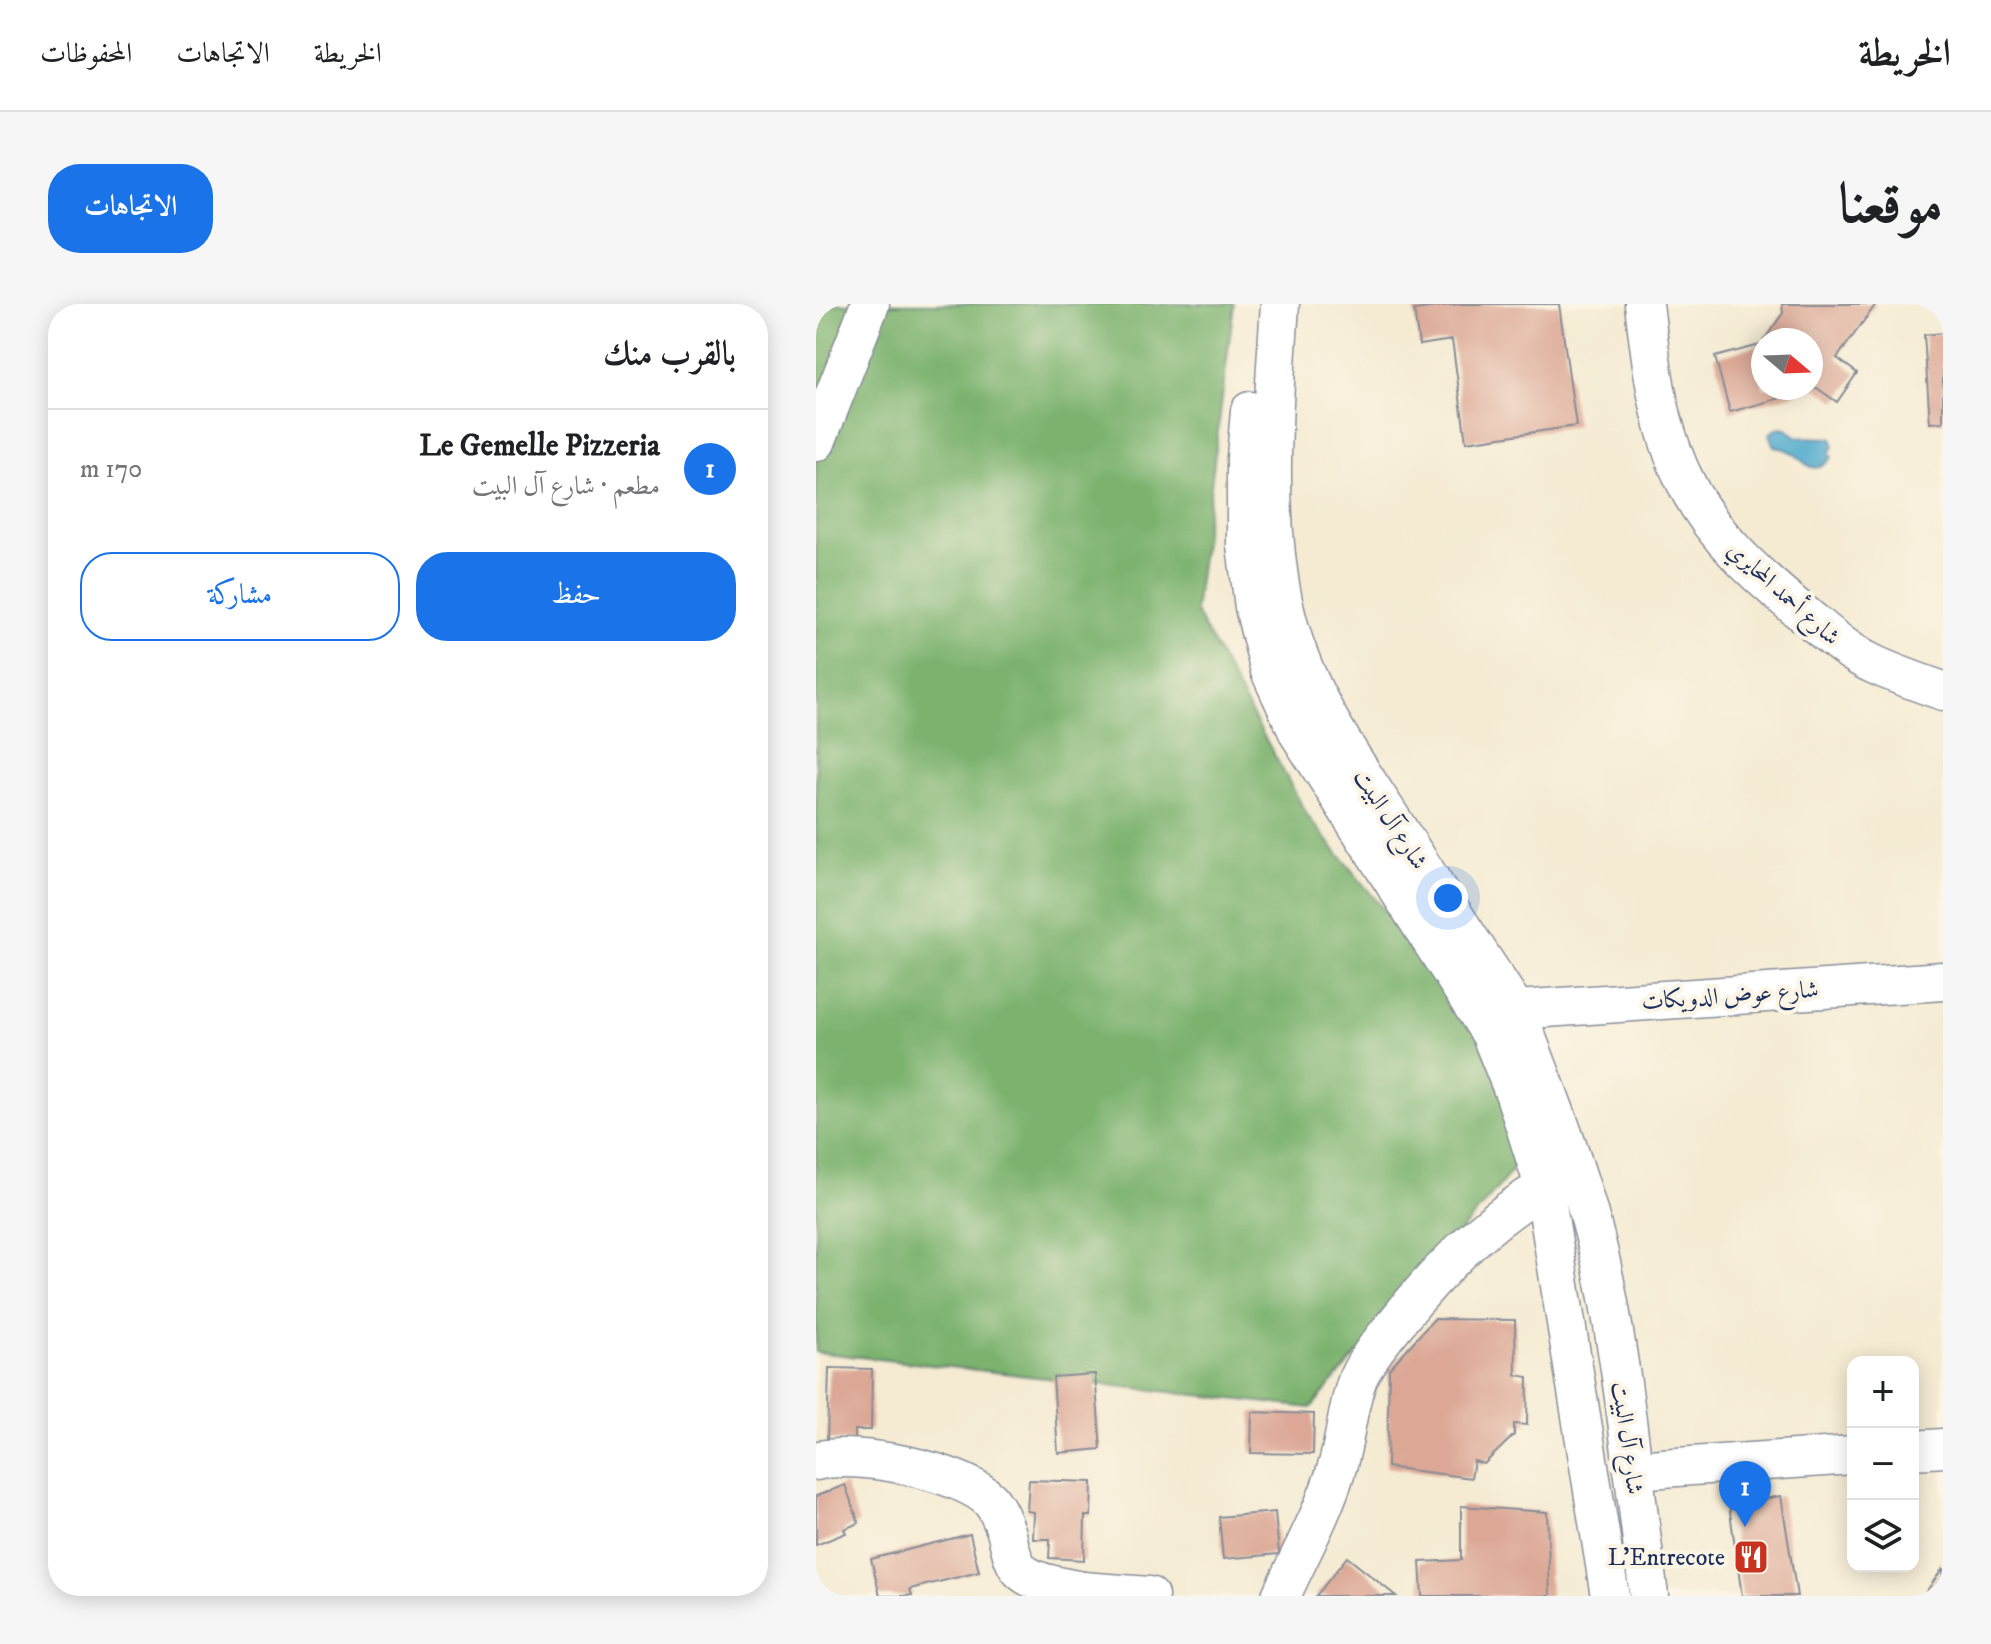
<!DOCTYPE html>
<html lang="ar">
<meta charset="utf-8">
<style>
body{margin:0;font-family:"IM FELL DW Pica",Amiri,serif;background:#f6f6f6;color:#202124;direction:rtl}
.controls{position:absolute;right:24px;bottom:24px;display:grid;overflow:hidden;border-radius:16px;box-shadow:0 4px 20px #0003}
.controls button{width:72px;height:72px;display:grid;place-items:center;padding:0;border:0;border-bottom:2px solid #e0e0e0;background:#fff;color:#202124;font:40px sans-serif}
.compass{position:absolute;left:935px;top:24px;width:72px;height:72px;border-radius:50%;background:#fff;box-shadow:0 4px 20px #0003;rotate:109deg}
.you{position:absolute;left:632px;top:594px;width:28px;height:28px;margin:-20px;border:6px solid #fff;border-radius:50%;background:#1a73e8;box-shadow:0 0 0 12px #1a73e833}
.badge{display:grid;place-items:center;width:52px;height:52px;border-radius:50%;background:#1a73e8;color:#fff;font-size:26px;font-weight:700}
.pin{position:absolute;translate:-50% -66px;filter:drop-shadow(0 2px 4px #0008)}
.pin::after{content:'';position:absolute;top:42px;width:28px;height:24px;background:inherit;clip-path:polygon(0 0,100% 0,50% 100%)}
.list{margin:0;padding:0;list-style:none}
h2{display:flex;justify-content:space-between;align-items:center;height:104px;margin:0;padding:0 32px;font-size:34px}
h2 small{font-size:26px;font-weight:400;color:#757577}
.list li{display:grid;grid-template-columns:52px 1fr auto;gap:24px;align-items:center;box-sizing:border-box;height:120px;padding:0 32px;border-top:2px solid #e0e0e0}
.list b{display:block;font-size:30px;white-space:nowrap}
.list p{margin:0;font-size:26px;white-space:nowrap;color:#757577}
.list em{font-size:26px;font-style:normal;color:#757577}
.actions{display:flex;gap:16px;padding:24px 32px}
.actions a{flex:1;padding:18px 0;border:2px solid #1a73e8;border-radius:32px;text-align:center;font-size:28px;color:#1a73e8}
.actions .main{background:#1a73e8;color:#fff}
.icon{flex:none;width:44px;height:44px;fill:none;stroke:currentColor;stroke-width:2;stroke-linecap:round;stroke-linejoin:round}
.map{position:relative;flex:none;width:1127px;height:1292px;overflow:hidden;direction:ltr;border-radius:32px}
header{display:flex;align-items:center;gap:48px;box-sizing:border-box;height:112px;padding:0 40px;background:#fff;border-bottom:2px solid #e0e0e0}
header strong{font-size:38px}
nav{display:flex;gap:44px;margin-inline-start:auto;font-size:28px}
.intro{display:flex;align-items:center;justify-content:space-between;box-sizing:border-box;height:192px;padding:0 48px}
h1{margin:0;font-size:56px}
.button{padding:20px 36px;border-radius:32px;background:#1a73e8;color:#fff;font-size:28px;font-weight:700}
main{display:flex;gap:48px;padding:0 48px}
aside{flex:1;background:#fff;border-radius:32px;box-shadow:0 4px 20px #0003}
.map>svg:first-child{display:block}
.forest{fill:#7bb26e;stroke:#4b7066;stroke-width:2}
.water{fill:#4faacd;stroke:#356c96;stroke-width:2}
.building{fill:#dca795}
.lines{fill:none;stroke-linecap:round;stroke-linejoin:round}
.minor-casing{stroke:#888d98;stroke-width:41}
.minor{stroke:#fff;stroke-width:38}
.labels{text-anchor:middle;stroke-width:8;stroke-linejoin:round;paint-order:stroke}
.street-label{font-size:24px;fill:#1b2f5e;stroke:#fcf5e5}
.poi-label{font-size:24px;fill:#1b2f5e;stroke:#fcf5e5;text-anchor:end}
</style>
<header>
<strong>الخريطة</strong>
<nav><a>الخريطة</a><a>الاتجاهات</a><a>المحفوظات</a></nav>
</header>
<div class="intro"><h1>موقعنا</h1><a class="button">الاتجاهات</a></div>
<main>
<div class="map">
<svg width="1127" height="1292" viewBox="0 0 1127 1292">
<rect width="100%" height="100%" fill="#fcf5e5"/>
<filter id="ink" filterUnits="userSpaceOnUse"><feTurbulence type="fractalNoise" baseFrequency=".0125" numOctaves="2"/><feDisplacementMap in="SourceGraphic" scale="16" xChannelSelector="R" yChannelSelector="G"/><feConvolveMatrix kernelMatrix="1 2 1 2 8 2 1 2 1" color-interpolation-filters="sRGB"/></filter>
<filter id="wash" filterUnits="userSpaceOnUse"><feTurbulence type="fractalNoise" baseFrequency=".006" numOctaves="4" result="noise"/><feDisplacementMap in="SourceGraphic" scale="32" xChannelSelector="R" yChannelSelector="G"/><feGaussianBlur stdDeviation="1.8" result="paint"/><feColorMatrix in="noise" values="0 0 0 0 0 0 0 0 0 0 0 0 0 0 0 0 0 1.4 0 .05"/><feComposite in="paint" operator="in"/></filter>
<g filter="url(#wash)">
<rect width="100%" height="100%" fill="#f5ebd3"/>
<!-- forest -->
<polygon class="forest" points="0,0 418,0 379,307 493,514 679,742 701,861 495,1104 0,1048"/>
<!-- water -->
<path class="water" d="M 962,124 L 970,125 L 982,133 L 1015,134 L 1018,142 L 1013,149 L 1016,153 C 995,178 987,152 971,146 C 967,144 962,144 958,143 L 953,130 Z"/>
<g id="blocks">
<!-- building -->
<g class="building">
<polygon points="642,0 743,0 760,122 650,138 636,36 603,41 598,6"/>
<polygon points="966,0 1060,0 1021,54 1041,69 1021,98 1001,84 914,108 899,53 947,40 947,84 995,84 995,36 948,36 967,9"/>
<polygon points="1127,29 1127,118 1114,119 1108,31"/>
<polygon points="618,1015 699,1016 700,1071 712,1073 711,1121 698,1120 698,1131 668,1160 658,1157 655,1174 571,1163 573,1065"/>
<polygon points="13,1064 56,1065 55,1126 39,1126 39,1137 11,1136"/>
<polygon points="279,1070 285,1145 242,1149 237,1073"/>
<polygon points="436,1108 498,1110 497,1150 435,1149"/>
<polygon points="213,1176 276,1178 275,1212 269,1212 268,1256 233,1254 234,1235 217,1235 218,1208 211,1207"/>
<polygon points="29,1181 43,1219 28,1225 30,1229 0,1241 0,1192"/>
<polygon points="965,1192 981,1292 926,1292 913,1201"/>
<polygon points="645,1202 731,1208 734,1292 606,1292 604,1258 645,1256"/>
<polygon points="459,1208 463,1250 407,1255 403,1213"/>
<polygon points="154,1230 163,1268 94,1285 96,1291 90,1292 64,1292 55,1255"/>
<polygon points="531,1253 580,1292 500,1292"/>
<polygon points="1127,1264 1127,1292 1107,1292"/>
</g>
</g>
</g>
<g filter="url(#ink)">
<use href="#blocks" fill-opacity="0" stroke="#888d98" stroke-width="2"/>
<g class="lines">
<defs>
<g id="minor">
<path d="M 464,0 C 458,95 448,203 467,297 C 483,377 527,441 571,508 C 613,574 657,640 700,706 C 731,786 765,870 784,954 C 808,1065 818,1180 833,1292"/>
<path d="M 828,0 C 835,59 842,123 869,177 C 896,233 943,273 990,312 C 1012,330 1033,349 1059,361 C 1081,371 1104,379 1127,387"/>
<polyline points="434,107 430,153 430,241 438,303 454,367 483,430 674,729 699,791 728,882 794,1292"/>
<polyline points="0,138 54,0"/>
<polyline points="700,706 1127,677"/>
<polyline points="1097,1146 1127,1144"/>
<path d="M 0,1157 C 38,1146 148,1167 175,1197 C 183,1207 187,1218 191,1230 C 193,1240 195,1251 200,1260 C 210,1280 246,1282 266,1287"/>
<polyline points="817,1166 1037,1151"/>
<polyline points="251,1292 266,1287 333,1292"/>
<path d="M 465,1292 C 484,1250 508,1208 521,1163 C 530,1134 531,1102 542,1074 C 551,1054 566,1036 580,1019 C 627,960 681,906 749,872"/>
</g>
</defs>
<!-- minor casing -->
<use href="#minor" class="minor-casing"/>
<!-- minor -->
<use href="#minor" class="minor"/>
</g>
</g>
<!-- icons -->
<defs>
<symbol id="restaurant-square" viewBox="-11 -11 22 22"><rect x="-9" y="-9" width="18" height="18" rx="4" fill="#c8321e" stroke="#fcf5e5"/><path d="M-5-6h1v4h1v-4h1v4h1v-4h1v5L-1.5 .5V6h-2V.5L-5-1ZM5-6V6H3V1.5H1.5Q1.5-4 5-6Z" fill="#fff"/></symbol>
</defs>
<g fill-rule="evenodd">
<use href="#restaurant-square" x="915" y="1233" width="40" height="40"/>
</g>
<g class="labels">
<!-- street labels -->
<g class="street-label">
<text transform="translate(968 289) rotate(42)" y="8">شارع أحمد المحايري</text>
<text transform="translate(575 515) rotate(57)" y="8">شارع آل البيت</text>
<text transform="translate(914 691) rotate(-4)" y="8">شارع عوض الدويكات</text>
<text transform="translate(812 1134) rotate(82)" y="8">شارع آل البيت</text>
</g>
<!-- poi labels -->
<g class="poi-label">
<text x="909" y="1261">L'Entrecote</text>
</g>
</g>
</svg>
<div class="controls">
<button>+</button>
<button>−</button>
<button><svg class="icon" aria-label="layers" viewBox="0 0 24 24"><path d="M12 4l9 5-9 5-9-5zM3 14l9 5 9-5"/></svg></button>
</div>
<svg class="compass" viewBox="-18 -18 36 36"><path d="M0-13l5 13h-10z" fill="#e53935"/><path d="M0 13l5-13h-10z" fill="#757577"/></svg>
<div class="you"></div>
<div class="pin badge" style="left:929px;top:1223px">1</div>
</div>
<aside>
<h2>بالقرب منك<small></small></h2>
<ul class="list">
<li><span class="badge">1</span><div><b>Le Gemelle Pizzeria</b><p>مطعم · شارع آل البيت</p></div><em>170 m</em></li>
</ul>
<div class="actions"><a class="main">حفظ</a><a>مشاركة</a></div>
</aside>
</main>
